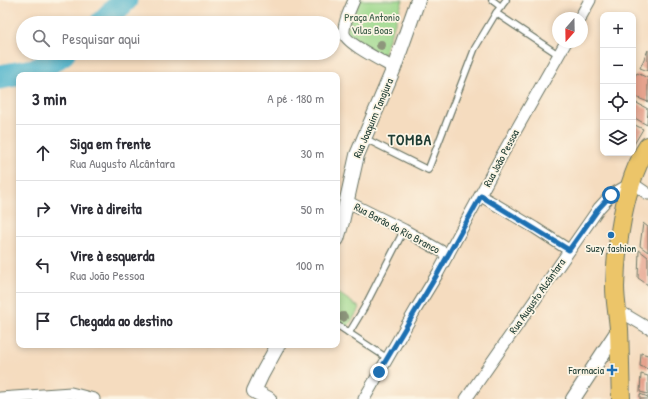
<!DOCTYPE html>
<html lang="pt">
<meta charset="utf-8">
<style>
body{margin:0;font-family:"Patrick Hand",sans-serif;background:#f7f7f7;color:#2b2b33}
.controls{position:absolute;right:12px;top:12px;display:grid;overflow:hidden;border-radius:8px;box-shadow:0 2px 6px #0003}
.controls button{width:36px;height:36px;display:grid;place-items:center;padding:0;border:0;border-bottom:1px solid #e1e1e2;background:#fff;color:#2b2b33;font:20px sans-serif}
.compass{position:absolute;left:552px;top:12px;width:36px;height:36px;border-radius:50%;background:#fff;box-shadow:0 2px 6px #0003;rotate:200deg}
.stop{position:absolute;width:12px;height:12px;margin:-9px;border:3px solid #1f6fb2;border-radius:50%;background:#fff}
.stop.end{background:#1f6fb2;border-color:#fff;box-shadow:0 1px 4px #0008}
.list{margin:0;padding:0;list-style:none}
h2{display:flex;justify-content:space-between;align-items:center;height:52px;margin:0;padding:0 16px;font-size:17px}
h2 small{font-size:13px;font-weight:400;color:#7c7c81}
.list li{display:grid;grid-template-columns:26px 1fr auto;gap:12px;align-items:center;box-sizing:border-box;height:56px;padding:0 16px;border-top:1px solid #e1e1e2}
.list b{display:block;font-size:15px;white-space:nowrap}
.list p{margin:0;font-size:13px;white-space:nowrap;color:#7c7c81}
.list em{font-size:13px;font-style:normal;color:#7c7c81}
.icon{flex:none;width:22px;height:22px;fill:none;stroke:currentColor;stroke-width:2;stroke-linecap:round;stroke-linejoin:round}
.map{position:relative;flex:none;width:648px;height:399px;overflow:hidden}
.search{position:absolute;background:#fff;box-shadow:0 2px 6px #0003;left:16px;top:16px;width:324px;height:44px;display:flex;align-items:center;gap:10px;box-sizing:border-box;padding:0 14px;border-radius:22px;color:#7c7c81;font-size:15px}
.panel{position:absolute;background:#fff;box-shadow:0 2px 6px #0003;left:16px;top:72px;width:324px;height:276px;border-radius:8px}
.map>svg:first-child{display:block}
.green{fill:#9cd88c;stroke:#5e8a60}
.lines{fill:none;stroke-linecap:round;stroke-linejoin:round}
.river{stroke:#4eb4cc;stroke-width:25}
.building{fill:#e5a28d}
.service-casing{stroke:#6a7565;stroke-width:8}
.minor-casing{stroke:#6a7565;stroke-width:13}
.tertiary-casing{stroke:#6a7565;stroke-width:16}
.primary-casing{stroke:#6a7565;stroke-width:20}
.service{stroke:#fff;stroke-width:5.5}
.minor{stroke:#fff;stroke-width:11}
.tertiary{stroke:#fff;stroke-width:14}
.primary{stroke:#ecc569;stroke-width:18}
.tree{fill:#8d967c}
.route{stroke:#1f6fb2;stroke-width:5}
.poi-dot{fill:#1f6fb2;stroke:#fcf5e5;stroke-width:1.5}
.labels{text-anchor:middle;stroke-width:3.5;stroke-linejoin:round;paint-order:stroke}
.park-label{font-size:11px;fill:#385c46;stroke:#fcf5e5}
.street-label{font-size:11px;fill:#1f3d34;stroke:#fcf5e5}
.poi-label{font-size:11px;fill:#1f3d34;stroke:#fcf5e5}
.district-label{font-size:15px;font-weight:bold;letter-spacing:1px;fill:#1f3d34;stroke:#fcf5e5}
</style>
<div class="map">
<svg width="648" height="399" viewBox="0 0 648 399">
<rect width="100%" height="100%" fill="#fcf5e5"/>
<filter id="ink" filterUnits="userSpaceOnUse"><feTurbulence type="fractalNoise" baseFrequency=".025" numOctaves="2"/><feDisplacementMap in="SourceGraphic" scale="8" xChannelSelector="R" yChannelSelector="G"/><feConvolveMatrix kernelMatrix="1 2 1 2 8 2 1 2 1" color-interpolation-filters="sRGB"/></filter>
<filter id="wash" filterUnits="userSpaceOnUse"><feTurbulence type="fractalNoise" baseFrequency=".012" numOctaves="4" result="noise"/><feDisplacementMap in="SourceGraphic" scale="16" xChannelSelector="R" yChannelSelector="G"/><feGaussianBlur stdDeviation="0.9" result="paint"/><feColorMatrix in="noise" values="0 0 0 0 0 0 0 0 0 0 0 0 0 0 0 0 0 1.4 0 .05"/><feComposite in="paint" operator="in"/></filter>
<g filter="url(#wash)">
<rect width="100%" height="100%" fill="#f5dcbf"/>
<!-- green -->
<g class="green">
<polygon points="357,0 403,0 383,56 345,34"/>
<polygon points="337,292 360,308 346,329 337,323"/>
</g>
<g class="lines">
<!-- river -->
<g class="river">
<polyline points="102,23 125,0"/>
<polyline points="0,77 38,70 63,53"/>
</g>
</g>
<g id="blocks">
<!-- building -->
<g class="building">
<polygon points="648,50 648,71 640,68"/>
<polygon points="637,73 648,78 648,102 633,96 633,79"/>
<polygon points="633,101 648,109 647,125 633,117"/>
<polygon points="633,124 643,129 633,146"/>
<polygon points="643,223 648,227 648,252 640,246"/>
<polygon points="639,250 648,257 648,285 638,278"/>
<polygon points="641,353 648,355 648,369 640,366"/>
<polygon points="641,374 648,376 648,394 640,392"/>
<polygon points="640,394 648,397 648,399 640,399"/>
</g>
</g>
</g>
<g filter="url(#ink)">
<use href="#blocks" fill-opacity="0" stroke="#6a7565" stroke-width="1"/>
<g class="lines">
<defs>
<g id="service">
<polyline points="492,0 501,7"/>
<polyline points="496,13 559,55"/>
<polyline points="364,138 428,170 475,48 496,13 506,0"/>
<polyline points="337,325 387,358"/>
<polyline points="349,333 364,308 404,230"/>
</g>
<g id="minor">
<path d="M 354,0 C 350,10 343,23 344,33 C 345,43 384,62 394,68"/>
<polyline points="580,18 590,0"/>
<polyline points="481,196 535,228 569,250"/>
<polyline points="346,201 404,230 448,255"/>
<polyline points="616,309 648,328"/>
<polyline points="0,398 71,393 94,399"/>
<polyline points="364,399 416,309 438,273 498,162 566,42"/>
<polyline points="466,399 599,208 611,195 632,183 648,194"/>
</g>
<g id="tertiary">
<polyline points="337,239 342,222 357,155 394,68 418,0"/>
<polyline points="269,399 254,391 261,376 278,345"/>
<polyline points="573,399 619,329"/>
</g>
<path id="primary" d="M 621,399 C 620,376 620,352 619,329 C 618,315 615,301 615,287 C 616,244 624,183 648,146"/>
</defs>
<!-- service casing -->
<use href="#service" class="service-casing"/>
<!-- minor casing -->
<use href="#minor" class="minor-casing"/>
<!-- tertiary casing -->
<use href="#tertiary" class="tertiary-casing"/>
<!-- primary casing -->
<use href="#primary" class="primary-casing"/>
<!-- service -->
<use href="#service" class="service"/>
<!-- minor -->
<use href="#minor" class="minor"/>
<!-- tertiary -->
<use href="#tertiary" class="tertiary"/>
<!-- primary -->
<use href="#primary" class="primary"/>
</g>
<!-- trees -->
<g class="tree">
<circle cx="381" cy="45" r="5"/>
<circle cx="343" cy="317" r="5"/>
</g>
</g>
<g class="lines" filter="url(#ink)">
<!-- route -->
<polyline class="route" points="379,372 438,273 481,196 569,250 599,208 611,195"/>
</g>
<!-- markers -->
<g class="poi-dot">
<circle cx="611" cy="235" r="4"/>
<path d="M610 364h4v4h4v4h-4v4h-4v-4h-4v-4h4z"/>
</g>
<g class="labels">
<!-- park labels -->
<g class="park-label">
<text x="372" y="21">Praça Antonio<tspan x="372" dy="13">Vilas Boas</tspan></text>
</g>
<!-- street labels -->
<g class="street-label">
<text transform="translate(373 118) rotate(-67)" y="4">Rua Joaquim Tanajura</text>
<text transform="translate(501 158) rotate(-62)" y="4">Rua João Pessoa</text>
<text transform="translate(397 228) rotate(28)" y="4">Rua Barão do Rio Branco</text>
<text transform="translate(537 296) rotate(-55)" y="4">Rua Augusto Alcântara</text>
</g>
<!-- poi labels -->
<g class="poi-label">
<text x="611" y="252">Suzy fashion</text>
<text x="604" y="374" text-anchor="end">Farmacia</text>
</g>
<!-- district labels -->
<g class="district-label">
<text x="410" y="145">TOMBA</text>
</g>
</g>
</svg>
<div class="controls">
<button>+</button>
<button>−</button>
<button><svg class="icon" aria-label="locate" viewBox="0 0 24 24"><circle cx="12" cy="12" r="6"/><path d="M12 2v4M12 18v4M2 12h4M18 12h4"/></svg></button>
<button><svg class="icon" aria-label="layers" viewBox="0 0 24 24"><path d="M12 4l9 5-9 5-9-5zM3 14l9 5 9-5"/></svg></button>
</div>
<svg class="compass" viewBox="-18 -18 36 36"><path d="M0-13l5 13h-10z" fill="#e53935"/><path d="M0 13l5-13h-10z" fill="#7c7c81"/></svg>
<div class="stop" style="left:611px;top:195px"></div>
<div class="stop end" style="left:379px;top:372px"></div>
<div class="search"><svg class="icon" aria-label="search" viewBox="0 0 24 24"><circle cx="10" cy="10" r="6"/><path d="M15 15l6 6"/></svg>Pesquisar aqui</div>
<section class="panel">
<h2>3 min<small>A pé · 180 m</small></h2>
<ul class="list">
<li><svg class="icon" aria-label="ahead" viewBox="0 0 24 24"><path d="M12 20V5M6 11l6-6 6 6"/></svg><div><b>Siga em frente</b><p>Rua Augusto Alcântara</p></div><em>30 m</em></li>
<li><svg class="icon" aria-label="right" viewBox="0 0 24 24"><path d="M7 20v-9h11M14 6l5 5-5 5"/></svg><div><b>Vire à direita</b></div><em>50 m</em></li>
<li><svg class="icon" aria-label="left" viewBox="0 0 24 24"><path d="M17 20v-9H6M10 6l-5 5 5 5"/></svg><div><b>Vire à esquerda</b><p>Rua João Pessoa</p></div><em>100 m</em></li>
<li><svg class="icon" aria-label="arrive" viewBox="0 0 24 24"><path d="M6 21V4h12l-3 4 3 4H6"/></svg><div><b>Chegada ao destino</b></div></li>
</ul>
</section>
</div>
